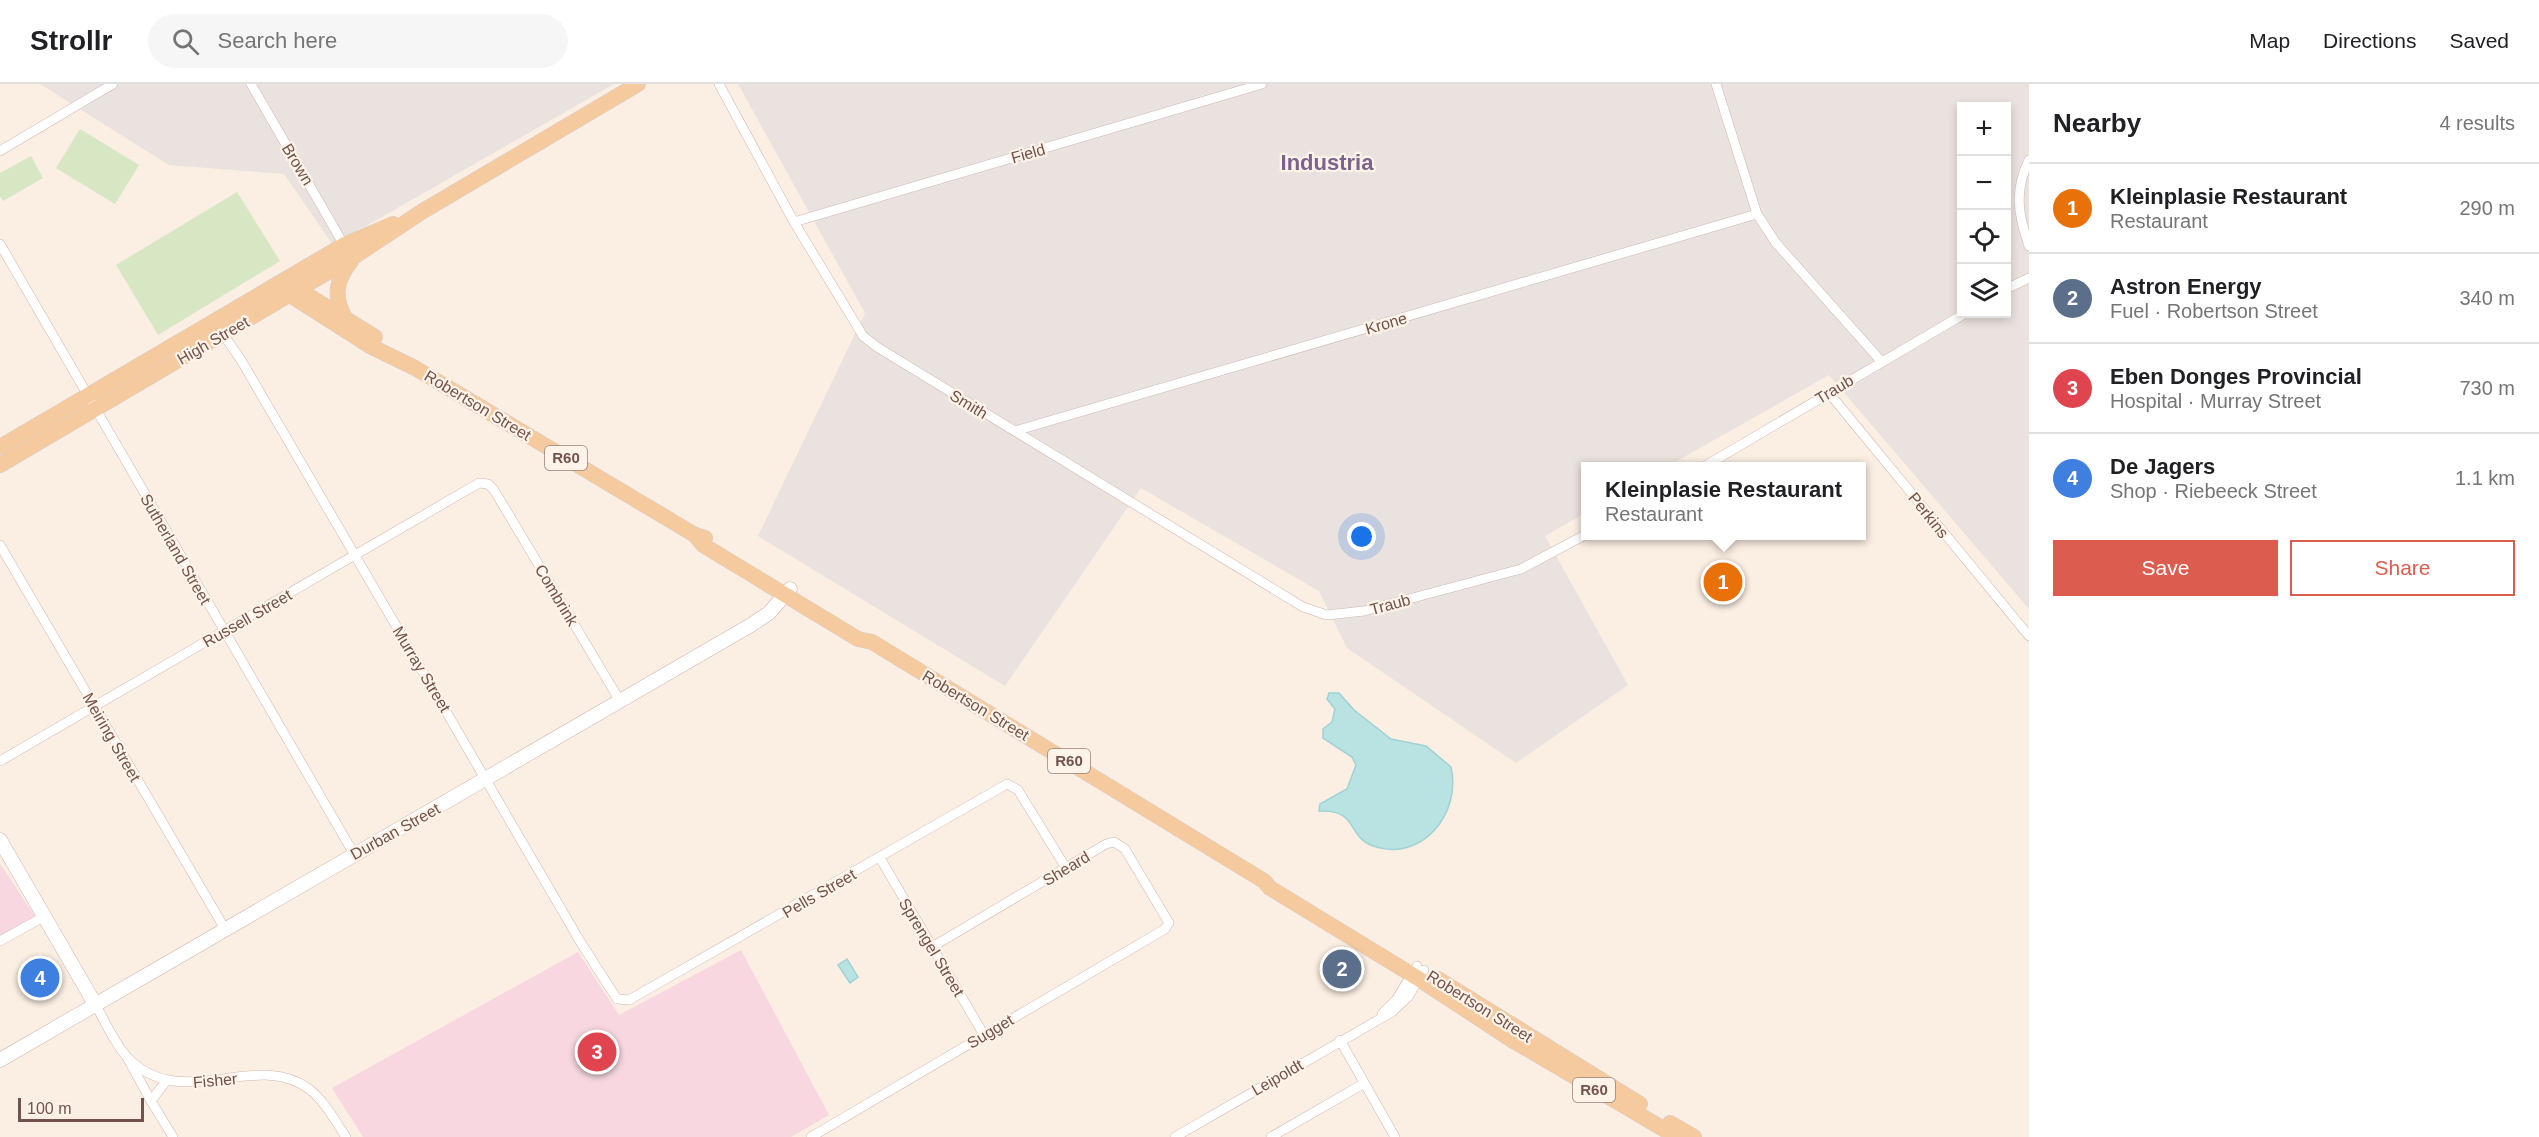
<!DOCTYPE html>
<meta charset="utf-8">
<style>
body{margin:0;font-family:Helvetica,sans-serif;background:#f6f6f6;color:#202124}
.controls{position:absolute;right:18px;top:18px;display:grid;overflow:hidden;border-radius:0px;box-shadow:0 3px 9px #0003}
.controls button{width:54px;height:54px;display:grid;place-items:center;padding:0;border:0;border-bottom:2px solid #e0e0e0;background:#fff;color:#202124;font:30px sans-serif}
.scale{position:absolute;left:18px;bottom:15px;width:126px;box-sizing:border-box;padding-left:6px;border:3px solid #71534b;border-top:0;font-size:16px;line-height:21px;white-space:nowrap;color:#71534b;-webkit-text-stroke:4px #fef3e9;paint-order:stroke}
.you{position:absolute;left:1362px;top:453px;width:21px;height:21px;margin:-15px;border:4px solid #fff;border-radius:50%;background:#1a73e8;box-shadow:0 0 0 9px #1a73e833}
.badge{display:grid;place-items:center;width:39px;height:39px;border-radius:50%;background:#dd5c50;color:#fff;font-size:20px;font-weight:700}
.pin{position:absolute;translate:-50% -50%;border:3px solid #fff;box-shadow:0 2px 6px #0006}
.popup{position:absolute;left:1581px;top:378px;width:285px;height:78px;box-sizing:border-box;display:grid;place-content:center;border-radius:0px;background:#fff;filter:drop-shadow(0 2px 4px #0005);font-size:20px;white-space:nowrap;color:#757577}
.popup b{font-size:22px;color:#202124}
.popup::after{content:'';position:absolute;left:50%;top:100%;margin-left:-12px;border:12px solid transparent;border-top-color:#fff}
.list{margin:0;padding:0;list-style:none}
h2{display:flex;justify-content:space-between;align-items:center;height:78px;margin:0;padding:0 24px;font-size:26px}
h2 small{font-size:20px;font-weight:400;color:#757577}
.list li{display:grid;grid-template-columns:39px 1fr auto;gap:18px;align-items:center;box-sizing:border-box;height:90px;padding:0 24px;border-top:2px solid #e0e0e0}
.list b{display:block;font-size:22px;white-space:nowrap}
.list p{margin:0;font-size:20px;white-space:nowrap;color:#757577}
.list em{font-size:20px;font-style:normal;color:#757577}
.actions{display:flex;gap:12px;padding:18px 24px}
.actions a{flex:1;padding:14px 0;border:2px solid #dd5c50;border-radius:0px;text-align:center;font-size:21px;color:#dd5c50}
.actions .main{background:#dd5c50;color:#fff}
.icon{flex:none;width:33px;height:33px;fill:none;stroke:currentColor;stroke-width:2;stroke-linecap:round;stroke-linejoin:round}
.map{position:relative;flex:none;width:2029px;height:1053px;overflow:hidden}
header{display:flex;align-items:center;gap:36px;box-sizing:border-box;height:84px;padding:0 30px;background:#fff;border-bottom:2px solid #e0e0e0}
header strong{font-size:28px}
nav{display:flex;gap:33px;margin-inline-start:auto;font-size:21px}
.search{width:420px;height:54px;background:#f6f6f6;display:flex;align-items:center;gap:15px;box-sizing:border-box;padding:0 21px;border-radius:33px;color:#757577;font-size:22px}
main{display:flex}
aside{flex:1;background:#fff}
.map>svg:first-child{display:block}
.industrial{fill:#eae2de;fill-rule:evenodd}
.medical{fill:#f8d7e0}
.green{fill:#d7e7c3}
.water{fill:#b9e2e3;stroke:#a0d3d4;stroke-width:1.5}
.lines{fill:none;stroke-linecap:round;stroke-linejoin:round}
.street-casing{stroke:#cdb7ae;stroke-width:10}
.secondary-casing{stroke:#d0b6ab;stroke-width:15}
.primary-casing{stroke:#d7cfcd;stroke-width:16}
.street{stroke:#fff;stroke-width:9}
.secondary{stroke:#fff;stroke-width:14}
.primary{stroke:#f6ca9f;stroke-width:15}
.labels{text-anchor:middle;stroke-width:4.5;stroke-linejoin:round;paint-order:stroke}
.shield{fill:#fef3e9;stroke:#9b837a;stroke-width:1.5}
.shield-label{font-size:15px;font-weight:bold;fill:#71534b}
.street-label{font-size:16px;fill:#71534b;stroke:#fef3e9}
.district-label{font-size:22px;font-weight:bold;fill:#7a638d;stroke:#fef3e9}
</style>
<header>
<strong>Strollr</strong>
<div class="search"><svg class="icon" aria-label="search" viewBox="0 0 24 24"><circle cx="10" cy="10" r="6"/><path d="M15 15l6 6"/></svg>Search here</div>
<nav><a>Map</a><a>Directions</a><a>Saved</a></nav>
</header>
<main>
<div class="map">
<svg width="2029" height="1053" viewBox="0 0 2029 1053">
<rect width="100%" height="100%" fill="#fbeee3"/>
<!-- industrial -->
<g class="industrial">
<polygon points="40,0 614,0 333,161 284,90 169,81"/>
<path d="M 738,0 L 2029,0 L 2029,525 L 1829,291 L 1668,382 L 1585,382 L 1585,429 L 1545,452 L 1628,601 L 1516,679 L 1347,564 L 1319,507 L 1141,404 L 1005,602 L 758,452 L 865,229 ZM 1962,22 L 2006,22 L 2006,230 L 1962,230 Z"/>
</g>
<!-- medical -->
<g class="medical">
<polygon points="0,780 37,835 0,857"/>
<polygon points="741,866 829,1031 791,1053 363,1053 332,1004 578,868 619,931"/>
</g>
<!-- green -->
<g class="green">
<polygon points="80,45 139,81 115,120 56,84"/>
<polygon points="31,72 43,94 3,117 0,112 0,89"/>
<polygon points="237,108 280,177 158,251 116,181"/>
</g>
<!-- water -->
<g class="water">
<path d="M 1329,609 L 1339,609 L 1354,626 L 1391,655 L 1426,662 L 1451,683 C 1462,730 1421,779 1373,762 C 1346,752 1359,725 1319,727 L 1320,720 L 1347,705 L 1356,681 L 1352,673 L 1323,654 L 1323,645 L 1332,638 L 1335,625 L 1327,615 Z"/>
<polygon points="847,875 858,893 850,899 838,881"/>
</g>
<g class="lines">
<defs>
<g id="street">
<polyline points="251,0 344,161"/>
<polyline points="719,0 794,138 863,252 877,263 1303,523 1327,531 1364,527 1521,485 1585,451"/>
<polyline points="1716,0 1757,130 1776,159 1881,277"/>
<polyline points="0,67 113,0"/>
<path d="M 2029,76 C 2014,107 2018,130 2029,162"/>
<polyline points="794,138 1262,0"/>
<polyline points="0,160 354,770"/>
<polyline points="2006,205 2029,194"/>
<polyline points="223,250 241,276 581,859 617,915 629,916 1007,700 1018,706 1066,784"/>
<polyline points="1829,309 2029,552"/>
<polyline points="1015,347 1757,130"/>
<polyline points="1705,382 1964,230"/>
<polyline points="0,461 225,845"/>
<polyline points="0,677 479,399 488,400 494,406 620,617"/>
<polyline points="880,774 984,951"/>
<polyline points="0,857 45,832"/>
<path d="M 95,920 C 105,937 115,961 129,975 C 184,1029 256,965 309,1005 C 325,1017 335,1037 346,1053"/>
<polyline points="1382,930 1396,916 1417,882"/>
<polyline points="1340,956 1395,1053"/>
<polyline points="128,975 151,1017"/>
<polyline points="166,997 151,1017 173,1053"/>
<polyline points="811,1053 1165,845 1169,839 1125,765 1114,758 1106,760 932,863"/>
<polyline points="1175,1053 1392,928 1408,913 1424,886"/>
<polyline points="1271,1053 1363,1000"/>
</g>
<g id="secondary">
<polyline points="0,756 95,920"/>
<polyline points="0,976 751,541 769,529 790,505"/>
</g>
<g id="primary">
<polyline points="276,202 370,262 415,284 695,451 705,454"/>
<polyline points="301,207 375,253"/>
<path d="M 345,234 C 333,212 336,196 351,177"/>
<polyline points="0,363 344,161 393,140"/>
<polyline points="0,381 355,172 423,127 638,0"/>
<polyline points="695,451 703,461 858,555 872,558 1264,797 1270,804 1419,895 1512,956 1677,1053"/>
<polyline points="1438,895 1640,1020"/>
<polyline points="1670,1039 1694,1053"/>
</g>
</defs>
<!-- street casing -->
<use href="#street" class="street-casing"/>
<!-- secondary casing -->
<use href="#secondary" class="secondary-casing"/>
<!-- primary casing -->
<use href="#primary" class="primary-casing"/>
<!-- street -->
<use href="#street" class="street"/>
<!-- secondary -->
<use href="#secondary" class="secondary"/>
<!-- primary -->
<use href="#primary" class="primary"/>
</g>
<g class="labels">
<!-- shield labels -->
<g class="shield">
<rect x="545" y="362" width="42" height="24" rx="4.5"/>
<rect x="1048" y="665" width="42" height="24" rx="4.5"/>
<rect x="1573" y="994" width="42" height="24" rx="4.5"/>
</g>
<g class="shield-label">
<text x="566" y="379">R60</text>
<text x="1069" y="682">R60</text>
<text x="1594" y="1011">R60</text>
</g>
<!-- street labels -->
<g class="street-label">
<text transform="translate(1028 69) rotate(-16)" y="6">Field</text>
<text transform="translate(298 80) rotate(59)" y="6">Brown</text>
<text transform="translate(1386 239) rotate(-16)" y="6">Krone</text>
<text transform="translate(213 256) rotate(-30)" y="6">High Street</text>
<text transform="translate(1834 305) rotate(-31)" y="6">Traub</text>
<text transform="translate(969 320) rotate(31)" y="6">Smith</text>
<text transform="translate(478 321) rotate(31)" y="6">Robertson Street</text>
<text transform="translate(1929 431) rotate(51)" y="6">Perkins</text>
<text transform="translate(176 465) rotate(60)" y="6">Sutherland Street</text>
<text transform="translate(557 511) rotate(59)" y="6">Combrink</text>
<text transform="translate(1390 520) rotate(-15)" y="6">Traub</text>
<text transform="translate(247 534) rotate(-30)" y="6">Russell Street</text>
<text transform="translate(422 585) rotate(59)" y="6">Murray Street</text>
<text transform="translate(976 621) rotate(31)" y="6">Robertson Street</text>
<text transform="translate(112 653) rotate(60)" y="6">Meiring Street</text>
<text transform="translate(395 747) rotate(-29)" y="6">Durban Street</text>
<text transform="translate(1066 784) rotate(-31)" y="6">Sheard</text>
<text transform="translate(819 809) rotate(-30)" y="6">Pells Street</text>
<text transform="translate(932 863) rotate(59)" y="6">Sprengel Street</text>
<text transform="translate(1480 922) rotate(32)" y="6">Robertson Street</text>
<text transform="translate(990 947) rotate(-31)" y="6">Sugget</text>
<text transform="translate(1277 993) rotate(-30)" y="6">Leipoldt</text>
<text transform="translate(215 996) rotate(-5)" y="6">Fisher</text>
</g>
<!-- district labels -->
<g class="district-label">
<text x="1327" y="86">Industria</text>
</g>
</g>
</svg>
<div class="controls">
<button>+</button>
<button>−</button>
<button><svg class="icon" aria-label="locate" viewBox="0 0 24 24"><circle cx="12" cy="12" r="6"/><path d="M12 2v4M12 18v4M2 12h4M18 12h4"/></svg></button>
<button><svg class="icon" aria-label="layers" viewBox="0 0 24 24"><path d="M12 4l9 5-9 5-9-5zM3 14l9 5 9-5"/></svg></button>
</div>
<div class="scale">100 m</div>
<div class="you"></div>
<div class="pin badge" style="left:1723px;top:498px;background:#e8710a">1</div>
<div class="popup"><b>Kleinplasie Restaurant</b>Restaurant</div>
<div class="pin badge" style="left:1342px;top:885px;background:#5c6f8a">2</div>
<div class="pin badge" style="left:597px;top:968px;background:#e0444e">3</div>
<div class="pin badge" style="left:40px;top:894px;background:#3f7fe0">4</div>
</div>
<aside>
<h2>Nearby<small>4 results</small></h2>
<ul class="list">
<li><span class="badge" style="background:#e8710a">1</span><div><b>Kleinplasie Restaurant</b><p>Restaurant</p></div><em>290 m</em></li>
<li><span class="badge" style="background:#5c6f8a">2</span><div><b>Astron Energy</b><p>Fuel · Robertson Street</p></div><em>340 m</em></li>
<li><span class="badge" style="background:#e0444e">3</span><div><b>Eben Donges Provincial</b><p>Hospital · Murray Street</p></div><em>730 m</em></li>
<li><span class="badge" style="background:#3f7fe0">4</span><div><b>De Jagers</b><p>Shop · Riebeeck Street</p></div><em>1.1 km</em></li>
</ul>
<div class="actions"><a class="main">Save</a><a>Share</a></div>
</aside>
</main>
